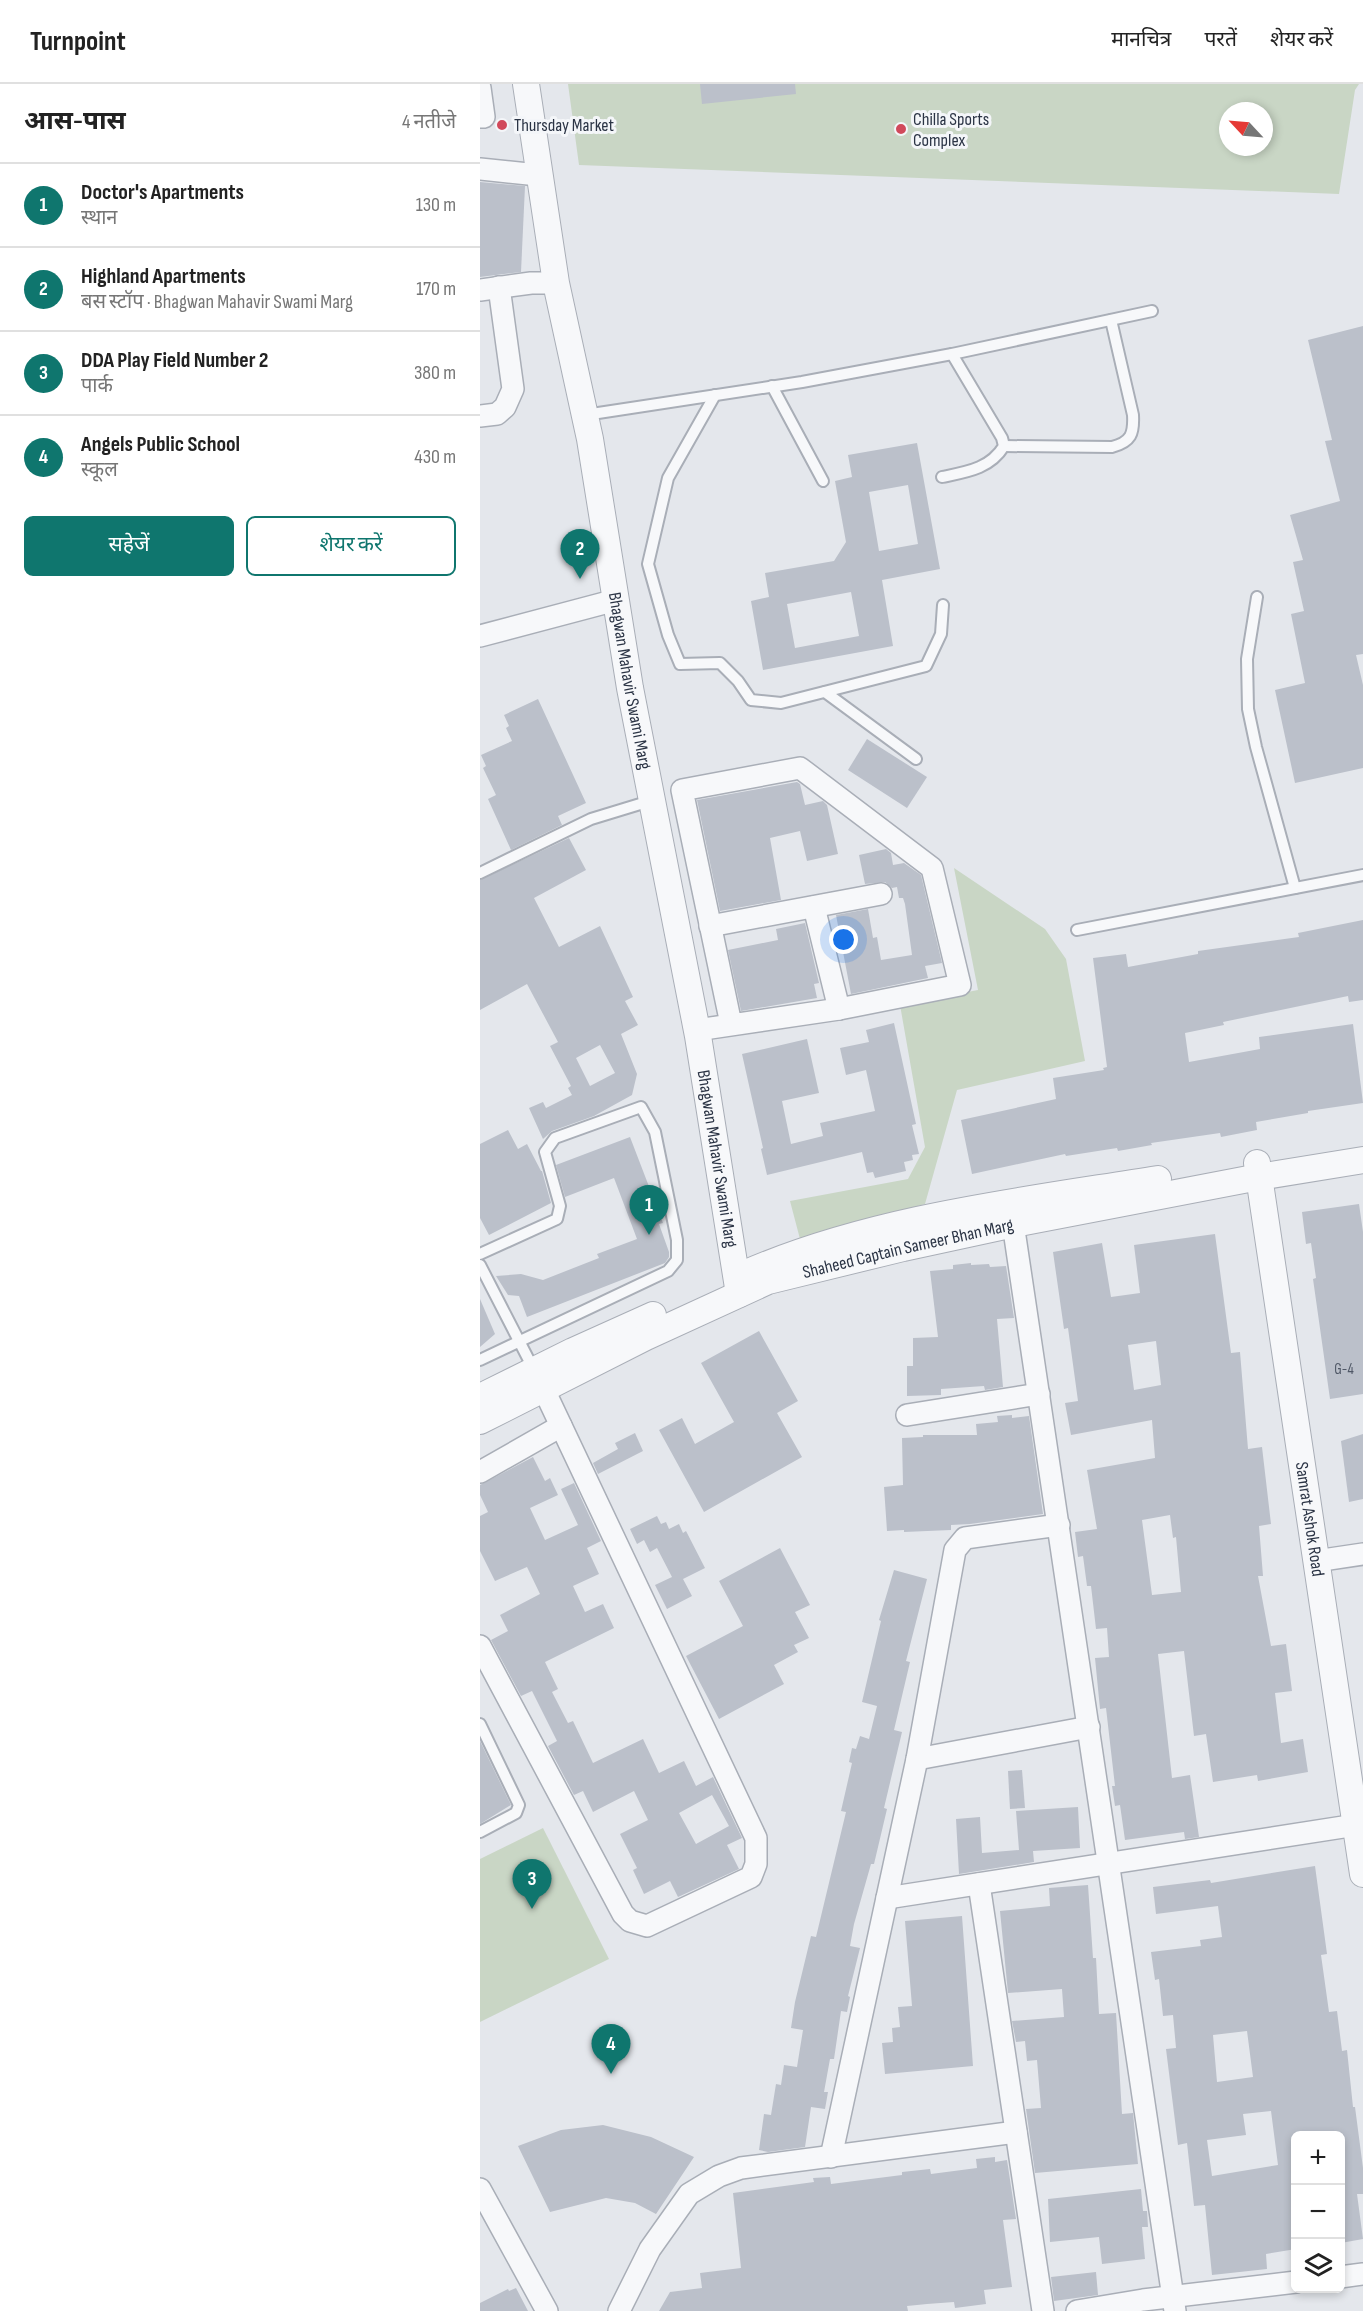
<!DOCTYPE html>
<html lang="hi">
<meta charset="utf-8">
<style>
body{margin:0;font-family:"Sofia Sans Condensed","Noto Sans Devanagari",sans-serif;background:#f6f6f6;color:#222}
.controls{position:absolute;right:18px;bottom:18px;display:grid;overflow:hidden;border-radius:9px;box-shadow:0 3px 9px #0003}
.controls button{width:54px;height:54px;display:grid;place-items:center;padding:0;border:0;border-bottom:2px solid #e0e0e0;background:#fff;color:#222;font:30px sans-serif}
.compass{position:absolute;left:739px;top:18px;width:54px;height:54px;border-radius:50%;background:#fff;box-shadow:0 3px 9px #0003;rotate:296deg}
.you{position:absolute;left:364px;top:856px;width:21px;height:21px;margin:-15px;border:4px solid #fff;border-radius:50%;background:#1a73e8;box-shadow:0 0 0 9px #1a73e833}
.badge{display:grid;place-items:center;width:39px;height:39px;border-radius:50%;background:#0f766e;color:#fff;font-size:20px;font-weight:700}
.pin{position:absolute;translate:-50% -50px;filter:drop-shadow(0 2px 3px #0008)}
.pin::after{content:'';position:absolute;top:32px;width:21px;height:18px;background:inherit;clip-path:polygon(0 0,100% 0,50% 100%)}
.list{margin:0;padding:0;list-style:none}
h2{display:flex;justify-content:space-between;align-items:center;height:78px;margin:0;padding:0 24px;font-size:26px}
h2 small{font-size:20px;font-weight:400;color:#767676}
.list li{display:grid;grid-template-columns:39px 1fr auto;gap:18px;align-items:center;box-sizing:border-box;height:84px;padding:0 24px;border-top:2px solid #e0e0e0}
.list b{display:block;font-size:22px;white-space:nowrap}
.list p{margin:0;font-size:20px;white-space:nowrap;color:#767676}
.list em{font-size:20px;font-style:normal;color:#767676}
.actions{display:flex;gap:12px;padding:18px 24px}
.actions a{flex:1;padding:14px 0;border:2px solid #0f766e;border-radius:9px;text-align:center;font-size:21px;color:#0f766e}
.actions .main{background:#0f766e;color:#fff}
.icon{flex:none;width:33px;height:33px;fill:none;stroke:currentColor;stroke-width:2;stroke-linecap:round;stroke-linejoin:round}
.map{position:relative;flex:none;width:883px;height:2227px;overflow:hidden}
header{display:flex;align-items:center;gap:36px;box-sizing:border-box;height:84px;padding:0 30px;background:#fff;border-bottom:2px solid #e0e0e0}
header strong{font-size:28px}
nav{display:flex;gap:33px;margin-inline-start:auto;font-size:21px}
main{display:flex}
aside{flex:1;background:#fff}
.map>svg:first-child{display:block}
.green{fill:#c9d6c5;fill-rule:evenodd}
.building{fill:#bbc0ca;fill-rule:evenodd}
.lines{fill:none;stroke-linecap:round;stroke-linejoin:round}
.service-casing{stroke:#a9aeb7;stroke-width:14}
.minor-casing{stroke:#a9aeb7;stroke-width:24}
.tertiary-casing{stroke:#a9aeb7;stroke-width:28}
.service{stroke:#f7f8fa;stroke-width:10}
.minor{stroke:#f7f8fa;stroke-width:21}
.tertiary{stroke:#f7f8fa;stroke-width:26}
.poi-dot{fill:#d1495b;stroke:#f4f6f9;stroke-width:2}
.labels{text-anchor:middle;stroke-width:6;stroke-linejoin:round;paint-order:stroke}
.number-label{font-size:15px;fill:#4f5766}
.poi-label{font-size:18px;fill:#2b3445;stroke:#f4f6f9;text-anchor:start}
.street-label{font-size:18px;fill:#2b3445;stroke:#f4f6f9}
</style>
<header>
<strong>Turnpoint</strong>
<nav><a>मानचित्र</a><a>परतें</a><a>शेयर करें</a></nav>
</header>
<main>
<aside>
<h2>आस-पास<small>4 नतीजे</small></h2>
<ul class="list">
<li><span class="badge">1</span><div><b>Doctor's Apartments</b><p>स्थान</p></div><em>130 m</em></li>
<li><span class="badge">2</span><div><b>Highland Apartments</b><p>बस स्टॉप · Bhagwan Mahavir Swami Marg</p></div><em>170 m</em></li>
<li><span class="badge">3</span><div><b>DDA Play Field Number 2</b><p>पार्क</p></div><em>380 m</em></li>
<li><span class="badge">4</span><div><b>Angels Public School</b><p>स्कूल</p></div><em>430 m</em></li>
</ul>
<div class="actions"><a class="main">सहेजें</a><a>शेयर करें</a></div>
</aside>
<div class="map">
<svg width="883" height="2227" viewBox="0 0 883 2227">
<rect width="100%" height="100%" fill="#e4e7ec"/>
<!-- green -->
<g class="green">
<path d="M 88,0 L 879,0 L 875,6 L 859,110 L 99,81 ZM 748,27 L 784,27 L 784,63 L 748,63 Z"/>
<polygon points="474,784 565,845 586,875 605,977 477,1006 445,1120 320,1155 310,1117 428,1095 445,1063 420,921 498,906"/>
<polygon points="63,1744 129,1875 0,1938 0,1775"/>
</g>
<!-- building -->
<g class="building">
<polygon points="220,0 315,0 316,10 222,20"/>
<polygon points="0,98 45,102 41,188 0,193"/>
<polygon points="883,242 883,570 876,571 883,601 883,684 815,699 795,606 825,599 811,530 824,527 813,478 823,476 810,431 860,417 845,357 852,356 828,256"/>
<path d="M 437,359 L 460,485 L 402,496 L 413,562 L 283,586 L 271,517 L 289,513 L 285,489 L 354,477 L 366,458 L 355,397 L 372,393 L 368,371 ZM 428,401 L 438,460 L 399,467 L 389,408 ZM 371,508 L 379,552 L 315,564 L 307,520 Z"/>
<polygon points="58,615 106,719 78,732 82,741 31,766 8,715 16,711 3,684 6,682 1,671 32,657 26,644 29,642 24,631"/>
<polygon points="387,655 447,693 427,724 368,686"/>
<polygon points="317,698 320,700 325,721 343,717 347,721 358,770 327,777 320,747 290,754 301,816 240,827 217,716"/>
<path d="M 89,754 L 106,786 L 54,814 L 79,863 L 120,842 L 153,913 L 145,917 L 158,941 L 141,950 L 157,990 L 152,1011 L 114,1032 L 72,1047 L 63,1055 L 49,1024 L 63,1018 L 66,1024 L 92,1011 L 88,1004 L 91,1002 L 70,962 L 78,958 L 47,900 L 0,926 L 0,796 ZM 120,961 L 135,989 L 110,1002 L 96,974 Z"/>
<polygon points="406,765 411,769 413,781 424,779 441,791 462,879 445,882 448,894 371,910 356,831 388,825 393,854 397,853 401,876 432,871 425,820 423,814 419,814 417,803 412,804 405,798 385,800 379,771"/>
<polygon points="883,836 883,916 869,918 868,912 743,938 744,941 705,949 709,978 780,965 779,953 873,940 883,1019 828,1027 828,1029 776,1038 777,1046 741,1053 740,1049 671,1059 672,1061 638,1067 637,1064 586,1072 585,1070 492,1090 481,1036 576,1015 573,994 624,986 623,984 627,983 613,874 646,870 648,883 718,870 718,867 819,853 818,849"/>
<polygon points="325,839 339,899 334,900 337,914 261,927 248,866 298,856 296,845"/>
<polygon points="414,939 436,1040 432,1041 439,1070 432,1071 433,1076 424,1078 426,1087 395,1094 393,1088 387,1089 382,1068 287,1091 281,1065 283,1064 262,970 327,955 339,1009 302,1017 311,1060 343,1052 340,1039 395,1027 386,986 366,991 360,964 389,958 386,946"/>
<polygon points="28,1046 38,1065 47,1060 61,1087 62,1087 71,1119 9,1151 0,1134 0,1060"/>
<polygon points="150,1053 183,1139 179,1140 189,1168 189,1173 185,1179 47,1233 39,1212 28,1211 16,1192 41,1190 63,1196 119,1174 117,1170 157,1155 134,1094 85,1113 76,1081"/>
<polygon points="879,1120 883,1148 883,1310 850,1315 833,1195 836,1194 831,1159 826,1160 822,1128"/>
<path d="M 735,1150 L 751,1269 L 760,1268 L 768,1365 L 782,1363 L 791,1440 L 779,1442 L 783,1492 L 778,1492 L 791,1562 L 806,1560 L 812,1607 L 795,1609 L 801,1659 L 823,1655 L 828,1688 L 778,1697 L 777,1691 L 733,1698 L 726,1650 L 714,1652 L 704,1567 L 678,1570 L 692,1694 L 710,1691 L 719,1753 L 705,1755 L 704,1748 L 645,1756 L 640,1721 L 635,1722 L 632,1702 L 635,1702 L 626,1624 L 620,1625 L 615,1574 L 629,1573 L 627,1544 L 616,1545 L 611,1502 L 607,1502 L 603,1472 L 598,1473 L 595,1448 L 617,1445 L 607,1386 L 675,1374 L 672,1336 L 591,1351 L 585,1319 L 598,1317 L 588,1244 L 584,1245 L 573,1168 L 622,1159 L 631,1213 L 660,1209 L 654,1161 ZM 676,1257 L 681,1301 L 654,1306 L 648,1261 ZM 690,1431 L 693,1454 L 696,1453 L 701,1508 L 672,1511 L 662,1436 Z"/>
<polygon points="491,1179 491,1181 509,1180 510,1183 526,1182 534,1234 517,1235 523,1303 505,1306 504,1302 461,1305 461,1311 427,1312 427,1282 433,1282 433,1254 458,1253 450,1187 473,1185 473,1181"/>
<polygon points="0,1215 15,1250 0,1263"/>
<polygon points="279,1247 318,1317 297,1329 322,1373 224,1428 179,1346 202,1334 215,1360 254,1338 221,1279"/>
<polygon points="532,1331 532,1334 549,1332 563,1430 490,1440 471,1441 471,1446 424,1448 424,1446 407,1447 404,1403 423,1401 422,1354 443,1353 443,1351 497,1351 496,1340 518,1338 517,1332"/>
<polygon points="155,1349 163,1367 118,1390 113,1379 138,1365 135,1359"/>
<polygon points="883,1350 883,1415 869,1418 861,1357"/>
<path d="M 53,1373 L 65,1397 L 70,1394 L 78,1411 L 50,1424 L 65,1456 L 98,1441 L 81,1405 L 94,1399 L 121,1457 L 107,1464 L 119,1490 L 93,1502 L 105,1528 L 123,1520 L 134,1544 L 65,1578 L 78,1605 L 72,1608 L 88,1639 L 93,1637 L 113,1679 L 163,1655 L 179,1689 L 204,1677 L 216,1702 L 233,1693 L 262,1754 L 247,1761 L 259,1785 L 198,1813 L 190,1797 L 164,1810 L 153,1786 L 157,1784 L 140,1750 L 168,1736 L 154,1707 L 113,1728 L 103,1707 L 94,1711 L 68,1662 L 77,1657 L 52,1607 L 41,1612 L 11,1556 L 28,1547 L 20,1531 L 60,1510 L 47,1483 L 15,1497 L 0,1467 L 0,1432 L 8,1428 L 0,1411 L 0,1401 ZM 232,1711 L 249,1742 L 216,1760 L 199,1729 Z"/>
<polygon points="177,1432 181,1440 186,1438 189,1445 199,1440 203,1449 206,1447 225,1484 203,1495 212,1512 187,1525 175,1501 192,1493 177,1464 170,1468 164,1456 157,1460 150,1445"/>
<polygon points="300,1464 330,1521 315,1528 329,1554 314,1561 318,1568 294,1581 304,1600 239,1635 206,1572 263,1542 239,1497"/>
<polygon points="414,1486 447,1495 426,1577 430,1578 414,1646 422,1648 404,1724 407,1725 394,1780 391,1780 374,1840 370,1862 380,1864 368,1912 370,1913 367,1928 361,1927 354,1975 350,1975 344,2008 348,2008 345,2025 331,2023 325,2063 288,2068 279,2066 284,2030 291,2031 296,2000 301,2001 304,1981 317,1983 323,1946 311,1944 315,1918 331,1852 336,1853 366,1728 361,1727 372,1679 369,1678 372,1664 376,1665 380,1652 389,1655 397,1622 382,1618 401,1537 399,1536"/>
<polygon points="0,1657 31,1721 0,1740"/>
<polygon points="542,1686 545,1724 530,1725 528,1687"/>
<polygon points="598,1723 600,1764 553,1767 554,1778 479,1790 476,1735 500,1733 502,1769 539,1766 536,1727"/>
<path d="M 835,1782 L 847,1870 L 841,1871 L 849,1928 L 857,1927 L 862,1967 L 867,1966 L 873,2023 L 875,2023 L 883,2084 L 883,2110 L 877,2110 L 883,2155 L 861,2159 L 861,2052 L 816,2052 L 816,2165 L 786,2170 L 787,2185 L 732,2191 L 725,2121 L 714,2122 L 707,2059 L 698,2061 L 686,1965 L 696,1964 L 693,1931 L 683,1932 L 679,1895 L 675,1896 L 671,1868 L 721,1862 L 720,1856 L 742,1853 L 738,1822 L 676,1830 L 673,1803 L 730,1796 L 731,1799 ZM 767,1947 L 773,1993 L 737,1998 L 733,1951 ZM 791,2027 L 798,2081 L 732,2092 L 727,2056 L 766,2051 L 763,2030 Z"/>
<polygon points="608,1801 613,1874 616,1874 619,1930 636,1929 642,2030 653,2029 658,2080 555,2089 546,2025 561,2024 557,1976 547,1977 545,1957 536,1958 532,1937 584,1933 582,1905 528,1909 520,1827 570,1822 569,1804"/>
<polygon points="482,1832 493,1982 405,1990 402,1959 413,1958 412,1944 420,1943 418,1923 432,1922 425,1837"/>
<polygon points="123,2041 171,2053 214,2073 176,2130 155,2119 126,2114 70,2128 38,2062 81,2046"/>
<polygon points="515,2073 515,2078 527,2076 536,2135 523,2136 532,2203 504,2206 506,2220 475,2224 474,2218 447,2220 427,2222 428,2227 179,2227 190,2208 222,2204 220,2189 261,2184 253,2109 334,2098 333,2094 350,2093 351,2100 422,2091 422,2088 450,2085 451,2090 497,2084 496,2075"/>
<polygon points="661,2105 663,2127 667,2127 668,2143 662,2143 665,2175 622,2180 619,2153 570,2158 568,2115"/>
<polygon points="616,2188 618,2211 574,2217 571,2193"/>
<polygon points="36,2204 48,2227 0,2227 0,2219 28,2205 29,2207"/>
</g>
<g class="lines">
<defs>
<g id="service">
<polyline points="292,302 343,397"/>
<polyline points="235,311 188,394 168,480 188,551 200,580 240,579 258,597 271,616 301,619 446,582 461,550 463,521"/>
<polyline points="105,331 322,298 472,270 672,227"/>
<path d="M 524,362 L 632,363 C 651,358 654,350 653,331 L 631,236"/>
<path d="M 462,393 C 486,388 510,385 524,362 L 522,354 L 472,270"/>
<polyline points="777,513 767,575 768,625 776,663 815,804"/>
<polyline points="345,608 436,675"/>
<polyline points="0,789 111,735 170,717"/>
<polyline points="597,846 883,791"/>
<polyline points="0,1170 77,1135 80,1122 65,1068 75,1054 161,1023 175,1048 197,1156 197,1176 188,1187 0,1276"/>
<polyline points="0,1181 54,1286"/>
<polyline points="0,1640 39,1721 36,1729 0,1748"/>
</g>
<g id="minor">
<polyline points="0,4 4,33 0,33"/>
<polyline points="0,85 58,91"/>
<polyline points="0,206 51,199 76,199"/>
<polyline points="0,332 17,330 25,323 33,305 19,203"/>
<polyline points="0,552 136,516"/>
<polyline points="334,823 359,925"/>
<polyline points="230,842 401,810"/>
<polyline points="217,946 359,925 480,901 452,784 320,684 202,706 251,940"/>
<polyline points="531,1126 695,2227"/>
<polyline points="427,1331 559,1310"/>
<polyline points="0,1388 81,1342"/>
<polyline points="836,1477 883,1470"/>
<polyline points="0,1562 143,1830 150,1837 167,1842 271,1793 276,1780 276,1754 57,1291"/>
<polyline points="437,1675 609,1643"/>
<polyline points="499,1800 563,2227"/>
<polyline points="407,1814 876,1741"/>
<polyline points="351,2073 437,1675 475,1466 485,1454 579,1441"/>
<polyline points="0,2105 67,2227"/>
<polyline points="860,2193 883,2190"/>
<polyline points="139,2227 170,2165 209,2110 239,2092 261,2084 536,2048"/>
<polyline points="597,2227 663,2216 816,2198"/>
</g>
<g id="tertiary">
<path id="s1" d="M 46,0 L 76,199 L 110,355 L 150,604 L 218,952 L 259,1210"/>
<path id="s2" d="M 777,1079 L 883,1790"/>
<path d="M 264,1190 C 391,1134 541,1117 678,1095"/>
<polyline points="0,1313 93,1267 173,1231"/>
<path id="s3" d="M 0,1337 L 166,1253 L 288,1197 L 423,1164 L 534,1140 L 779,1093 L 883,1076"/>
</g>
</defs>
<!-- service casing -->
<use href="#service" class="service-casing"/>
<!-- minor casing -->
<use href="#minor" class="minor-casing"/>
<!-- tertiary casing -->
<use href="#tertiary" class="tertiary-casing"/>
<!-- service -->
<use href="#service" class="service"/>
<!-- minor -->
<use href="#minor" class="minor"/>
<!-- tertiary -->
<use href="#tertiary" class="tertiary"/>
</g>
<!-- markers -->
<g class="poi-dot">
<circle cx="22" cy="41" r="6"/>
<circle cx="421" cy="45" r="6"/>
</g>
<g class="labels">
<!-- number labels -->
<g class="number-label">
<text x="864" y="1290">G-4</text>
</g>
<!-- poi labels -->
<g class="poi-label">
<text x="433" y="41">Chilla Sports<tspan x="433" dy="21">Complex</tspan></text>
<text x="34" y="47">Thursday Market</text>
</g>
<!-- street labels -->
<g class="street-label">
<text dy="6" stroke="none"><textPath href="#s1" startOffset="606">Bhagwan Mahavir Swami Marg</textPath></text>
<text dy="6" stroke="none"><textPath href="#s1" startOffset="1092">Bhagwan Mahavir Swami Marg</textPath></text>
<text dy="6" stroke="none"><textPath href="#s3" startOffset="464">Shaheed Captain Sameer Bhan Marg</textPath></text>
<text dy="6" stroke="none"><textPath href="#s2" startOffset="360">Samrat Ashok Road</textPath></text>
</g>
</g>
</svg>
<div class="controls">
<button>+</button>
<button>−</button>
<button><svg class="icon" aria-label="layers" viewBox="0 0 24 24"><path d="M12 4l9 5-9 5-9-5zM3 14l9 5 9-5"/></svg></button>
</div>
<svg class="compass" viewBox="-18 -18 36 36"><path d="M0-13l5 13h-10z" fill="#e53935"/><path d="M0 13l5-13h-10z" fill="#767676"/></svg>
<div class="you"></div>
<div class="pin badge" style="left:169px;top:1151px">1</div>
<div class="pin badge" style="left:100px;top:495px">2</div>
<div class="pin badge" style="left:52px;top:1825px">3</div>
<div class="pin badge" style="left:131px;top:1990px">4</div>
</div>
</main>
